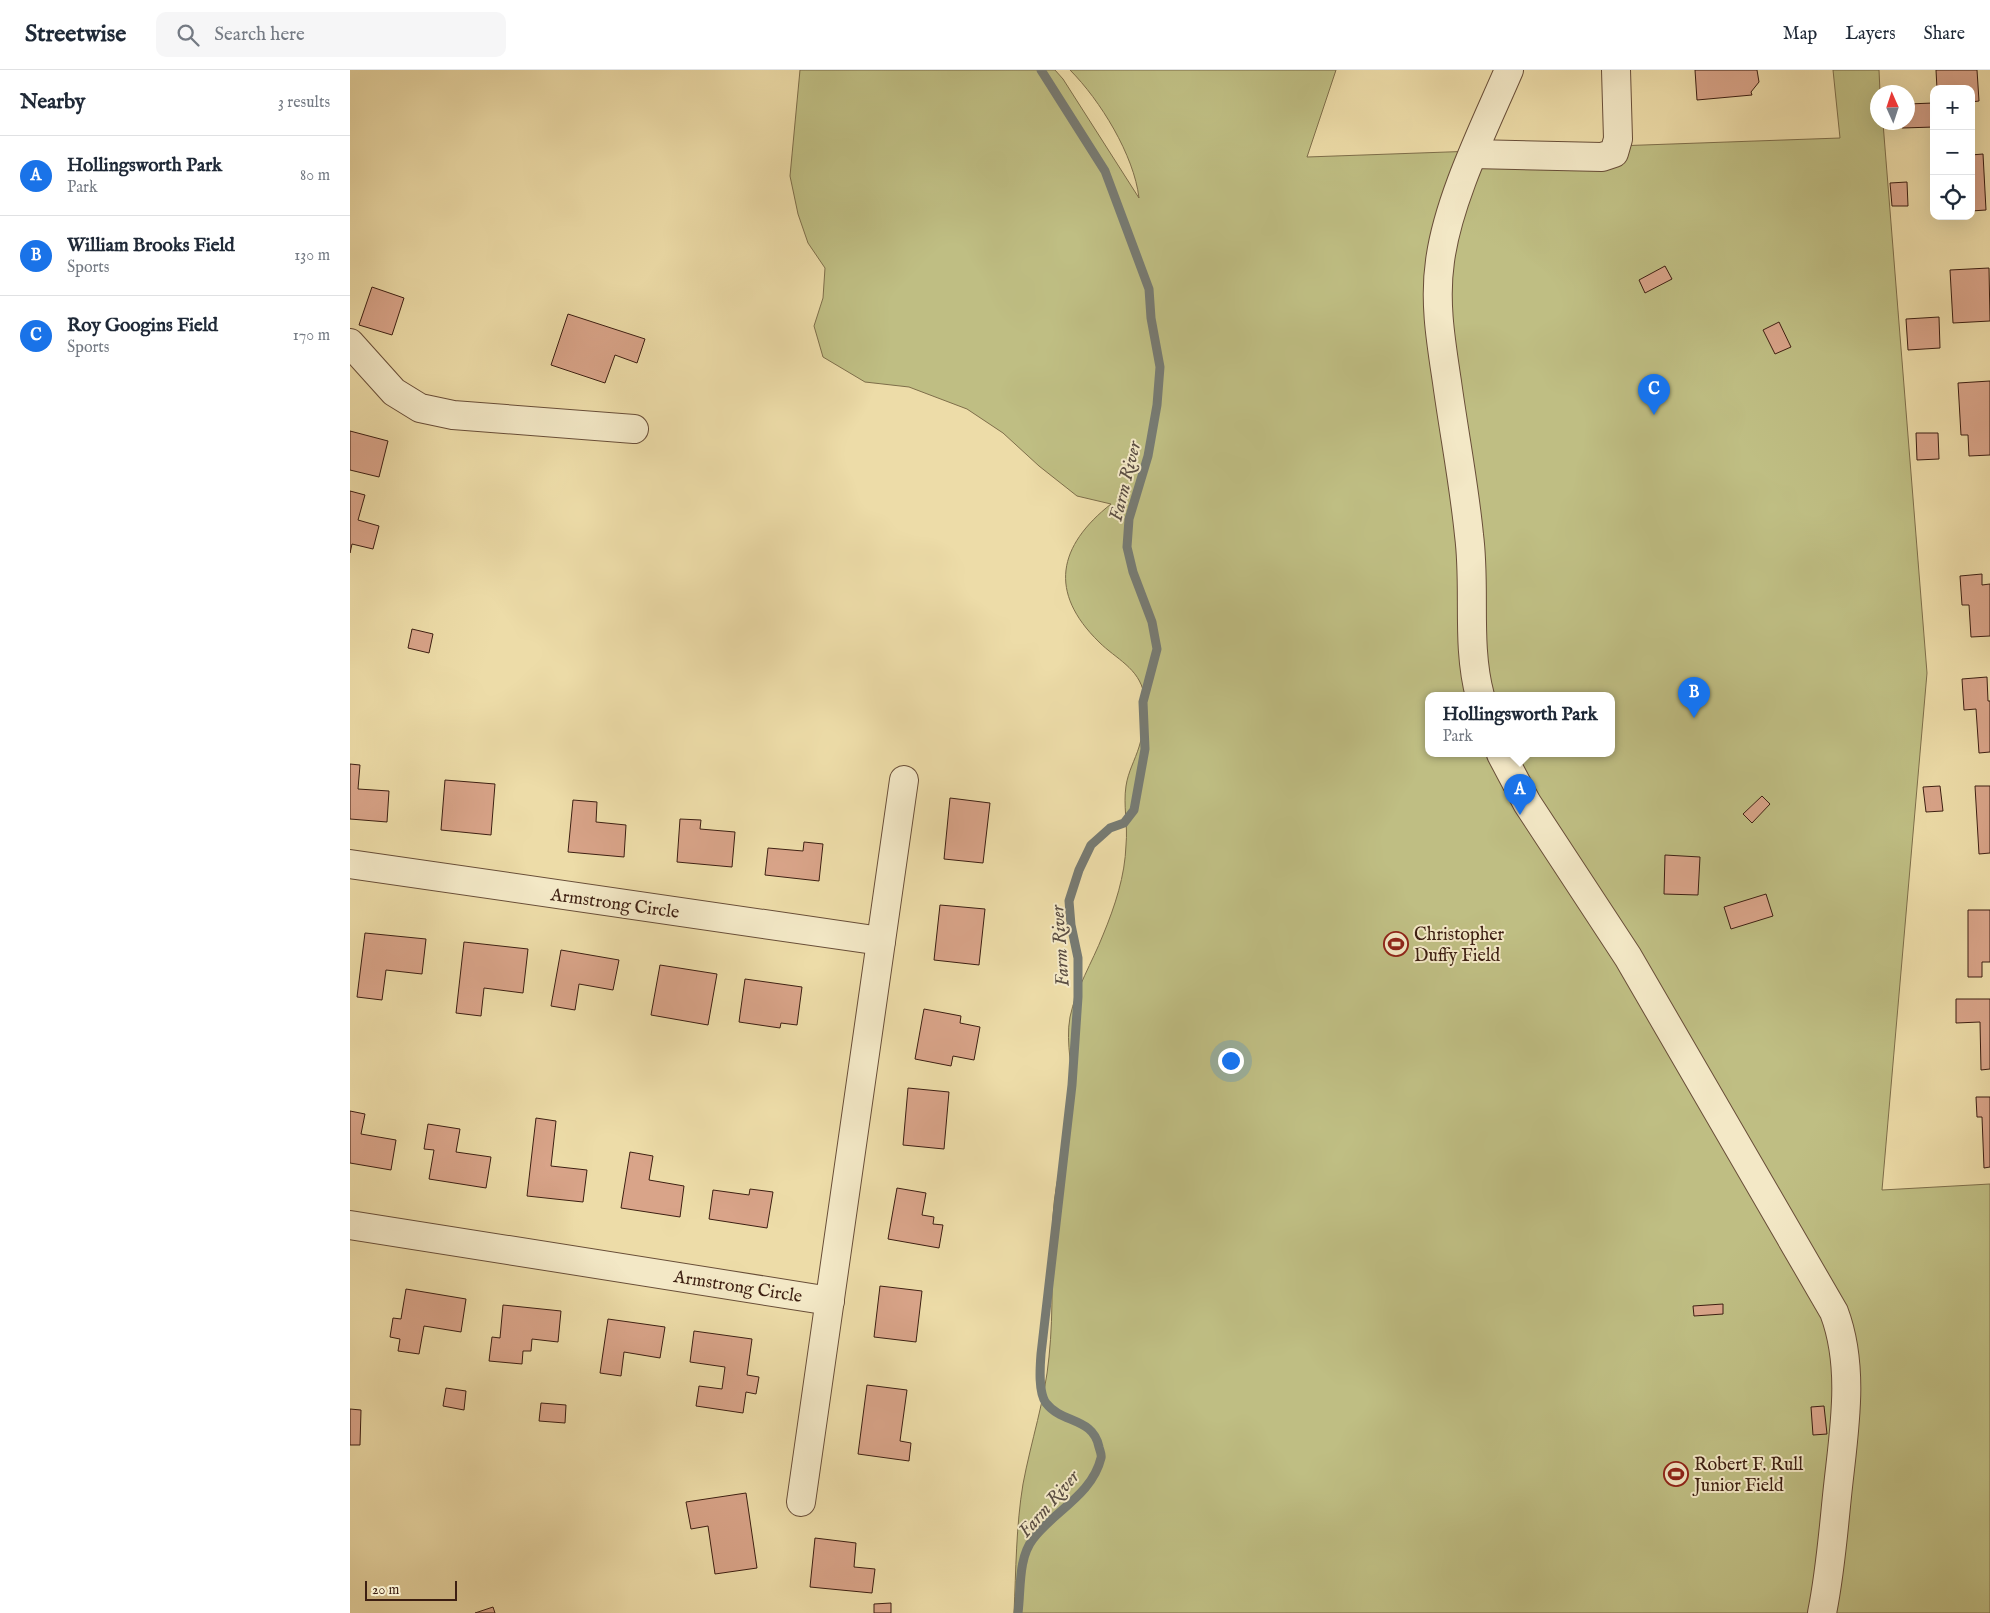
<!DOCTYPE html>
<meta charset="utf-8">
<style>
body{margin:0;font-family:"IM FELL English",serif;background:#f6f6f7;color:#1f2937}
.controls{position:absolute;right:15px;top:15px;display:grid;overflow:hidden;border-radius:10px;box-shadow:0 5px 20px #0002}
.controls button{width:45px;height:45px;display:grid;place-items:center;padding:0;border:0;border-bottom:1px solid #e0e1e3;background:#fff;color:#1f2937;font:25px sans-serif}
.compass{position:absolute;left:1520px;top:15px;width:45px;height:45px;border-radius:50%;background:#fff;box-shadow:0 5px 20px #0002;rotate:357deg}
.scale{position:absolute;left:15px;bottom:12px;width:92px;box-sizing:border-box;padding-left:5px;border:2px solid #3d1f12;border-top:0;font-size:14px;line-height:18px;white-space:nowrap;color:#3d1f12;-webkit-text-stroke:4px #f3e8c6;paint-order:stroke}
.you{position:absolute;left:880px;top:990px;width:18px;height:18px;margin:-12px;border:4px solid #fff;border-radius:50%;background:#1a73e8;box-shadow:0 0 0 8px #1a73e833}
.badge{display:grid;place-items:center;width:32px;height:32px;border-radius:50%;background:#1a73e8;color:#fff;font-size:16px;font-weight:700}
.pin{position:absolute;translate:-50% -41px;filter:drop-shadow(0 1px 2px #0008)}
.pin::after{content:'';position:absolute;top:26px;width:18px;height:15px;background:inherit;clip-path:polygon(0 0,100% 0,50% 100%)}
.popup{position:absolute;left:1075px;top:622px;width:190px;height:65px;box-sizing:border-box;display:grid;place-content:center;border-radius:10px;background:#fff;filter:drop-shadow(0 1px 4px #0005);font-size:16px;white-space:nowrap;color:#747a83}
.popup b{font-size:19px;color:#1f2937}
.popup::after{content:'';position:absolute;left:50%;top:100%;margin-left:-10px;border:10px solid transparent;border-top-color:#fff}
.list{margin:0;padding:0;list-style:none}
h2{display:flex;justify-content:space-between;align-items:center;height:65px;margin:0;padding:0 20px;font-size:21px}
h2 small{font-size:16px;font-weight:400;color:#747a83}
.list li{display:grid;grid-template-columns:32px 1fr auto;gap:15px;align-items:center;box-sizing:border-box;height:80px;padding:0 20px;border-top:1px solid #e0e1e3}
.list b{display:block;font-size:19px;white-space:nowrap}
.list p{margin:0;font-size:16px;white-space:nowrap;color:#747a83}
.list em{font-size:16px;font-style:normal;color:#747a83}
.icon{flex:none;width:28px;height:28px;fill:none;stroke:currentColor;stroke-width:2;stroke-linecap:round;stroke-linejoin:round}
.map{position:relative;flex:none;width:1640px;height:1543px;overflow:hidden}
header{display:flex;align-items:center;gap:30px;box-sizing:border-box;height:70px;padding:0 25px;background:#fff;border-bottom:1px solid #e0e1e3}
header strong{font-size:24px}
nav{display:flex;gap:28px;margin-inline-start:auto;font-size:18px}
.search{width:350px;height:45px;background:#f6f6f7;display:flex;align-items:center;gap:12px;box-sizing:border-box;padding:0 18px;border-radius:10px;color:#747a83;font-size:19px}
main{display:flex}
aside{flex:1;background:#fff}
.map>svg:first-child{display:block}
.green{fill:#bfbe83;stroke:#7e6e4a;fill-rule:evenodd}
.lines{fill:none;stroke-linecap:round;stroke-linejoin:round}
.stream{stroke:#777b73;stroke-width:9}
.building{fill:#d9a489;stroke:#3d1f12}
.minor-casing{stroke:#694e38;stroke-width:30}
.minor{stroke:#f3e8c6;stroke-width:28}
.labels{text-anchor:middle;stroke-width:4;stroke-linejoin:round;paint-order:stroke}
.street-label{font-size:18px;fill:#3d1f12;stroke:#f3e8c6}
.poi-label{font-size:18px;fill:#3d1f12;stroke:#f3e8c6;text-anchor:start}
.water-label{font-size:19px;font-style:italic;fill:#5a4d42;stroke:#f3e8c6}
</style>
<header>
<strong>Streetwise</strong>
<div class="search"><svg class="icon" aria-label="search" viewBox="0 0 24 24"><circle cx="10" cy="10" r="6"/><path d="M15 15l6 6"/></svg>Search here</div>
<nav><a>Map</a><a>Layers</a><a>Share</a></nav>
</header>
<main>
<aside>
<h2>Nearby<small>3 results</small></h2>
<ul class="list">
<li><span class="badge">A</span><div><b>Hollingsworth Park</b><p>Park</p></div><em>80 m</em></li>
<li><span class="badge">B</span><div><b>William Brooks Field</b><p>Sports</p></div><em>130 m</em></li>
<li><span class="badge">C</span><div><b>Roy Googins Field</b><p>Sports</p></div><em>170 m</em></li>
</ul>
</aside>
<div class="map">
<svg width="1640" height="1543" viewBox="0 0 1640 1543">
<rect width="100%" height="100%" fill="#eddca8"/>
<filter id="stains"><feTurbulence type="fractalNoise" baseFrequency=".004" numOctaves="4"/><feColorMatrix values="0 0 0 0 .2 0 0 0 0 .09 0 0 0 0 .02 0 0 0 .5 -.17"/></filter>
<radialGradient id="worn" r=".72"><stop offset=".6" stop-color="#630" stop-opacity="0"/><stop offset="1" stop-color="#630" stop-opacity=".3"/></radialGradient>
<!-- green -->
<path class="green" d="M 450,0 L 705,0 L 713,9 L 789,128 C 784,85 750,30 720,0 L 986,0 L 957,87 L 1490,68 L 1483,0 L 1529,0 L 1530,22 L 1528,22 L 1528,52 L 1533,53 L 1577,603 L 1532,1120 L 1640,1114 L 1640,1543 L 664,1543 C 666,1500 666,1456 673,1414 C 681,1371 695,1330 699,1287 C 704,1240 701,1193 703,1146 C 705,1106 719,1069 722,1029 C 724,1002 715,974 720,947 C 726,918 742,893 753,865 C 765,836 775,806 776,775 C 778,755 773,735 776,716 C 778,702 785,690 789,677 C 794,661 797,640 794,624 C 789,598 766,589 749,572 C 698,522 708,476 761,434 L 727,426 L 689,396 L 653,363 L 617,339 L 559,317 L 515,312 L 473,287 L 464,256 L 473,228 L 475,198 L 458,173 L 448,144 L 440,106 ZM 1079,626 L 1261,626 L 1261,684 L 1079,684 Z"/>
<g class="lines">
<!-- stream -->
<path class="stream" d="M 668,1543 C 671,1520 668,1488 683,1469 C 704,1441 742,1425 751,1388 C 752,1385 750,1381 749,1377 C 743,1347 712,1354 696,1333 C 688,1322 690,1297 691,1284 L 722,1015 L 728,927 L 728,888 L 721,855 L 719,831 L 729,800 L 741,775 L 760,758 L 774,753 L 784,740 L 795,679 L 793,632 L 807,579 L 802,552 L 783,502 L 777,477 L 779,449 L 798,386 L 807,335 L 810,297 L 801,248 L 799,219 L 755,101 L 691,0"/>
</g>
<!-- building -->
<g class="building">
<polygon points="1345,0 1407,0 1409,12 1401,22 1402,25 1347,30"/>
<polygon points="1586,0 1627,0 1629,31 1621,32 1621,19 1587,19"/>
<polygon points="1583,33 1584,57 1552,58 1552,52 1558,52 1558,34"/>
<polygon points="1633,84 1636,140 1621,141 1621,85"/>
<polygon points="1557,112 1558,136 1542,136 1540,113"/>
<polygon points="1315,196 1322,209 1295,223 1289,210"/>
<polygon points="1639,198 1640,251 1603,253 1600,200"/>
<polygon points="22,217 54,228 42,265 9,255"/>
<polygon points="218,244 295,269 287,293 265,285 255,313 201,295"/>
<polygon points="1589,247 1590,278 1558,280 1556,249"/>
<polygon points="1429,252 1441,277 1425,284 1413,260"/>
<polygon points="1640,311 1640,385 1619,386 1618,365 1611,365 1608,313"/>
<polygon points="0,361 38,371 29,407 0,400"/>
<polygon points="1566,363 1588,363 1589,389 1567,390"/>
<polygon points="0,421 15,425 8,450 29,456 23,479 2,474 0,483"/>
<polygon points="1632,504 1632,515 1640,514 1640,566 1621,567 1619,535 1612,535 1610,506"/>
<polygon points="62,559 83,564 79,583 58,578"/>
<polygon points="1637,607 1638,631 1640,631 1640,682 1629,683 1626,639 1614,640 1612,609"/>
<polygon points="0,694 10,695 8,719 39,721 37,752 0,749"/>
<polygon points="95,710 145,714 141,765 91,760"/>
<polygon points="1590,716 1593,741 1576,742 1573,717"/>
<polygon points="1625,716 1640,716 1640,783 1629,784"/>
<polygon points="1412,726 1420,734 1402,753 1393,744"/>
<polygon points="600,728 640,733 633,793 594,789"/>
<polygon points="223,730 247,732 246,752 276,755 274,787 218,782"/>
<polygon points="330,749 351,750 350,759 385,762 382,797 327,792"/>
<polygon points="454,772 473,774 469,811 415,805 418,778 453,781"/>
<polygon points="1315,785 1350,787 1348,825 1314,824"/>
<polygon points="1416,824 1423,846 1381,859 1374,837"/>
<polygon points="590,835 635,839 629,895 584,890"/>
<polygon points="1618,840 1640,840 1640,892 1632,892 1632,907 1618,907"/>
<polygon points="15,863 76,869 72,904 36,900 32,930 7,927"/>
<polygon points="114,872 178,879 173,923 134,918 131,946 106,943"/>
<polygon points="211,880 269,890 263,920 229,914 225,940 201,936"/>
<polygon points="310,895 367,904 358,955 301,945"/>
<polygon points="395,909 452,917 447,955 431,953 430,958 389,952"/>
<polygon points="1606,929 1640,929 1640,999 1631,1000 1630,952 1606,953"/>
<polygon points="574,939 611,946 610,953 630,957 624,990 603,986 601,996 565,989"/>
<polygon points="558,1018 599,1022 594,1079 553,1075"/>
<polygon points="1626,1027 1640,1027 1640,1097 1634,1098 1632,1047 1627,1047"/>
<polygon points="0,1041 15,1044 11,1064 46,1070 41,1100 0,1093"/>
<polygon points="186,1048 206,1051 201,1096 237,1100 233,1132 177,1126"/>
<polygon points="78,1054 110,1059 106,1082 141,1087 136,1118 79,1109 84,1080 74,1079"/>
<polygon points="280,1082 303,1086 299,1110 334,1116 330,1147 271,1138"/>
<polygon points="547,1118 576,1123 572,1145 584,1147 583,1154 593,1155 589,1178 538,1169"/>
<polygon points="400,1119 423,1122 417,1158 359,1149 363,1120 399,1125"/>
<polygon points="530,1216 572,1221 566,1272 524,1267"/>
<polygon points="56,1219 116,1229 111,1262 74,1256 69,1284 48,1281 50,1269 40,1267 43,1248 51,1249"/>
<polygon points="1373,1234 1373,1244 1344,1246 1343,1236"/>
<polygon points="153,1235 211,1241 208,1272 182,1269 181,1281 173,1281 172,1294 139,1291 142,1267 150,1268"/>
<polygon points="258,1249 315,1257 310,1288 274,1282 271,1306 250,1303"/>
<polygon points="344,1261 402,1269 397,1305 409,1307 406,1324 396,1322 393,1343 346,1336 349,1316 372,1319 375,1297 340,1292"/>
<polygon points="517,1315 557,1320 550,1371 561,1373 559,1391 508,1384"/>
<polygon points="96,1318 116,1321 114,1340 93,1336"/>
<polygon points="191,1333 216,1335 215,1353 189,1351"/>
<polygon points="1474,1336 1477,1364 1463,1365 1461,1337"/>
<polygon points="0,1339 11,1340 10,1375 0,1375"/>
<polygon points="396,1423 407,1498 365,1504 358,1456 341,1459 336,1432"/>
<polygon points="465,1468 506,1473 504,1497 525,1499 522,1523 460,1517"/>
<polygon points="541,1533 541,1543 524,1543 524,1534"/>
<polygon points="143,1537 145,1543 125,1543"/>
</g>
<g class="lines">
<defs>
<g id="minor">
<polyline points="1123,84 1252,87 1264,83 1268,69 1266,0"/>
<polyline points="0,273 44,322 70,338 103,345 284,359"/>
<path d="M 1130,626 C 1116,574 1126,518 1119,465 C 1114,414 1104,363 1097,312 C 1091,272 1084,232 1090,191 C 1098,130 1134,58 1159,0"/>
<path d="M 1151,684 L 1177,733 L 1278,887 L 1484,1242 C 1506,1300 1493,1366 1487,1426 C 1483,1465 1480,1504 1472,1543"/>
<polyline points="0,794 531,871"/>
<polyline points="0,1155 480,1231"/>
<polyline points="451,1432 554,710"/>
</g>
</defs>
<!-- minor casing -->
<use href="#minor" class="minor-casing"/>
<!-- minor -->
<use href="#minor" class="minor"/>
</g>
<!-- icons -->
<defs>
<symbol id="stadium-ring" viewBox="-11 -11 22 22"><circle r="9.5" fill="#f3e8c6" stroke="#8f2418" stroke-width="1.5"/><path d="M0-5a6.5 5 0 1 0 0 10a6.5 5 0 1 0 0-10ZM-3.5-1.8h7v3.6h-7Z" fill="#8f2418"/></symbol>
</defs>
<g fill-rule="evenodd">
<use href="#stadium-ring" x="1032" y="860" width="28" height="28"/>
<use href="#stadium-ring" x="1312" y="1390" width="28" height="28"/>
</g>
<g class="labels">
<!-- street labels -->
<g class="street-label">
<text transform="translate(265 833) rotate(8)" y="6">Armstrong Circle</text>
<text transform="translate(388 1216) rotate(9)" y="6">Armstrong Circle</text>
</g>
<!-- poi labels -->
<g class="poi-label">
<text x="1064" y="870">Christopher<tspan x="1064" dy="21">Duffy Field</tspan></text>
<text x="1344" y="1400">Robert F. Rull<tspan x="1344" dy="21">Junior Field</tspan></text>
</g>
<!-- water labels -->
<g class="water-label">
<text transform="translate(774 411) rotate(-76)" y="7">Farm River</text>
<text transform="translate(709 876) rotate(-94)" y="7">Farm River</text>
<text transform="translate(698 1433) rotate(-49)" y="7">Farm River</text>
</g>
</g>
<rect width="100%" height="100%" filter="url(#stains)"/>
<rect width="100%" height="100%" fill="url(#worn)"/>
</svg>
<div class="controls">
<button>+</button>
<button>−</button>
<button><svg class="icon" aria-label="locate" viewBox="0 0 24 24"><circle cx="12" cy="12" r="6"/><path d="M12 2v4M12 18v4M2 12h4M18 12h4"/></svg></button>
</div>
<svg class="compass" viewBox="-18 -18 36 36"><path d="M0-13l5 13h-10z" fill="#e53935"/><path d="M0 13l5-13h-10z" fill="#747a83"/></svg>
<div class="scale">20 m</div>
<div class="you"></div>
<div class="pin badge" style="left:1170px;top:745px">A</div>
<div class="popup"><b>Hollingsworth Park</b>Park</div>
<div class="pin badge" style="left:1344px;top:648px">B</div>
<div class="pin badge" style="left:1304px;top:345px">C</div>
</div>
</main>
